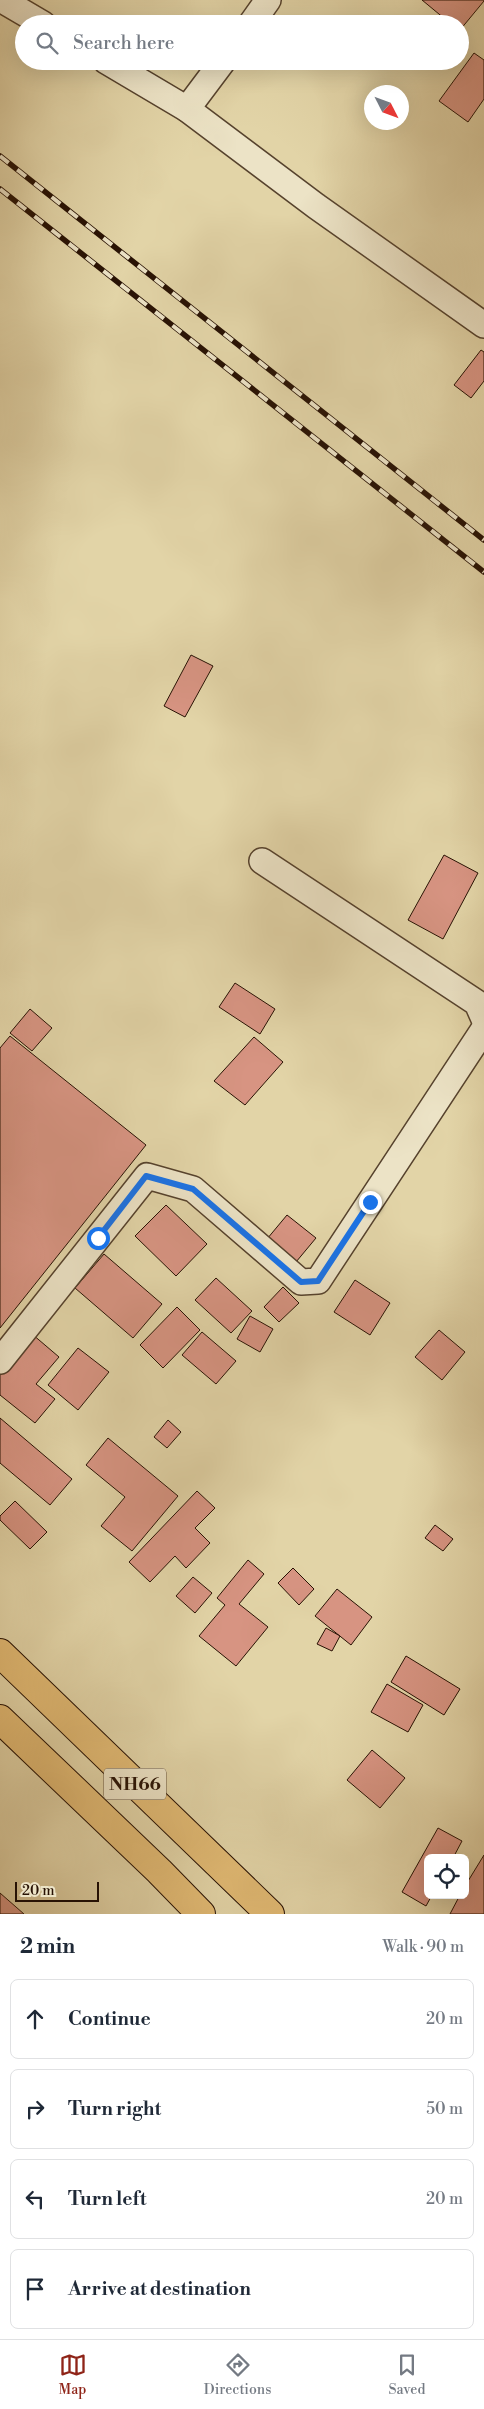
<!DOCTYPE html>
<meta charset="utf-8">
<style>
body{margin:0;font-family:"Libre Bodoni",serif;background:#f6f6f7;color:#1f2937}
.controls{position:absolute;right:15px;bottom:15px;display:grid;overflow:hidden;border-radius:8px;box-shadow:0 5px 20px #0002}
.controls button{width:45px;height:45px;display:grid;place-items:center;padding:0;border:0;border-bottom:1px solid #e0e1e3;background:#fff;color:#1f2937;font:25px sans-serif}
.compass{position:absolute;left:364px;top:85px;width:45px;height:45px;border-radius:50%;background:#fff;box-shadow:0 5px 20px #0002;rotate:132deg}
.scale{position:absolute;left:15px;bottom:12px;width:84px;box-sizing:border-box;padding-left:5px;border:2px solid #281204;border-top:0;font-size:14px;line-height:18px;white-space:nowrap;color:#281204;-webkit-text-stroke:4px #ece3c6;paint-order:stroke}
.stop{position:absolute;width:15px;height:15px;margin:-11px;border:4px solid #1a73e8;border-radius:50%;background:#fff}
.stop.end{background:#1a73e8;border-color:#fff;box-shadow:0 1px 5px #0008}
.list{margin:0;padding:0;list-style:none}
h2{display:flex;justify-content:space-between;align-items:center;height:65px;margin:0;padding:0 20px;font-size:21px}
h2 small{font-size:16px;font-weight:400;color:#747a83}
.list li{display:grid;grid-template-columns:32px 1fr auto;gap:15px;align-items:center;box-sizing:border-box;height:80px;margin:0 10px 10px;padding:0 10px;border:1px solid #e0e1e3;border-radius:8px}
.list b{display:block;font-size:19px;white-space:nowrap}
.list em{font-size:16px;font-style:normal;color:#747a83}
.icon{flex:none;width:28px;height:28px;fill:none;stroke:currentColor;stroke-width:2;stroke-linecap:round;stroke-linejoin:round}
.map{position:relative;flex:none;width:484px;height:1914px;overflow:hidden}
.search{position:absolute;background:#fff;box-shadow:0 5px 20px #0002;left:15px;right:15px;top:15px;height:55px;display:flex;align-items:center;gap:12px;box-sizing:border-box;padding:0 18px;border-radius:28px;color:#747a83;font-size:19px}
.sheet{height:425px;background:#fff}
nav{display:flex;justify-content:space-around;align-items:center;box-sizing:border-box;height:70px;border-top:1px solid #e0e1e3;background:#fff;font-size:14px;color:#747a83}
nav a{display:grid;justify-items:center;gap:2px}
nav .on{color:#8f2418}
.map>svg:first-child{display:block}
.building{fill:#d79482;stroke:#281204}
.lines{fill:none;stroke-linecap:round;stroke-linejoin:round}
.street-casing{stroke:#56422d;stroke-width:28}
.highway-casing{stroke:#281204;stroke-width:30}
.street{stroke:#ece3c6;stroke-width:25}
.highway{stroke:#e1ba74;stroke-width:28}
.rail-casing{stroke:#281204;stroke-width:5.5}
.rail{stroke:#ece3c6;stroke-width:4;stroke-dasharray:11;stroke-linecap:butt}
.route{stroke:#1a73e8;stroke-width:6}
.labels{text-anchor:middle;stroke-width:5;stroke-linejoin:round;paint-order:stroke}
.shield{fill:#ece3c6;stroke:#63513e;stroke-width:1}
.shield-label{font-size:18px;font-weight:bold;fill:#281204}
</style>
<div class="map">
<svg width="484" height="1914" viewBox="0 0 484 1914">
<rect width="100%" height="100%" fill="#e2d4a7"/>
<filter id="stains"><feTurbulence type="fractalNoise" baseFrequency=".004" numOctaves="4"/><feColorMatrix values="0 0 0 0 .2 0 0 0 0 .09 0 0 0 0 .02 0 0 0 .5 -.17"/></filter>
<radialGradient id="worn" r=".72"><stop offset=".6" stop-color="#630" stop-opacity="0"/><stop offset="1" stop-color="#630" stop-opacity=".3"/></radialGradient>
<!-- building -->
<g class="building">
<polygon points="422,0 484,0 484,1 460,30 460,24 451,24"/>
<polygon points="474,53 484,60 484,99 468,122 439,101"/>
<polygon points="481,350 484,352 484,381 471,398 454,385"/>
<polygon points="191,655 213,666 185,717 164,706"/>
<polygon points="444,855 478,873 443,939 408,920"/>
<polygon points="235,983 275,1009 260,1034 219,1007"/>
<polygon points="30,1009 52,1028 32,1051 10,1033"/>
<polygon points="10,1036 146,1145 0,1328 0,1048"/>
<polygon points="254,1037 283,1062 245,1105 214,1081"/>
<polygon points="166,1205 207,1244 176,1276 135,1236"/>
<polygon points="287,1215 316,1238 291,1268 262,1245"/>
<polygon points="104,1254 162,1304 133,1338 75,1288"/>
<polygon points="216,1278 252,1311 231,1333 195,1300"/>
<polygon points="355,1280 390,1303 370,1335 334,1312"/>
<polygon points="283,1287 299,1303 279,1322 264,1307"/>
<polygon points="177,1307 200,1330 163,1368 140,1345"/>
<polygon points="250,1316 273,1329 260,1352 237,1339"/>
<polygon points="439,1330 465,1352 442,1380 415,1357"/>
<polygon points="202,1332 236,1361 216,1384 182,1355"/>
<polygon points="32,1334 59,1357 36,1384 55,1399 35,1423 0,1395 0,1374"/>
<polygon points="78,1348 109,1372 78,1410 48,1385"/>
<polygon points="0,1418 72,1479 50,1505 0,1463"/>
<polygon points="168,1420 181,1432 167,1448 154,1437"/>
<polygon points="108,1438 178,1496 132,1551 101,1526 125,1497 86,1465"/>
<polygon points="197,1491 215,1508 195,1528 210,1543 186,1568 175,1556 150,1582 129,1562"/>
<polygon points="15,1501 47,1532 30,1549 0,1520 0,1516"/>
<polygon points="435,1525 453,1539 443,1551 425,1538"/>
<polygon points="248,1560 264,1574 239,1604 268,1627 236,1666 199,1636 225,1605 217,1598"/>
<polygon points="293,1568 314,1589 299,1605 278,1583"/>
<polygon points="193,1577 212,1593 195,1613 176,1596"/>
<polygon points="337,1589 372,1617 351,1645 315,1616"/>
<polygon points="326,1628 340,1636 332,1651 317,1644"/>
<polygon points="406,1656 460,1689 444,1715 391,1682"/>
<polygon points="387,1684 423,1705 408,1732 371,1712"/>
<polygon points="372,1750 405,1778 380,1808 347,1780"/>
<polygon points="438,1828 462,1841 453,1858 428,1858 428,1895 432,1895 426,1906 402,1892"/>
<polygon points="484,1855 484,1914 450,1914 460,1895 465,1895 465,1886"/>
<polygon points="0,1893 24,1914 0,1914"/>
</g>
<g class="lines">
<defs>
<g id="street">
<polyline points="2,0 43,24"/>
<polyline points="251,24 268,0"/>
<polyline points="106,61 187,109 316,206 484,325"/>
<polyline points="187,109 223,61"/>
<polyline points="262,861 477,1003 484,1019"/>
<polyline points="0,1361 147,1176 193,1189 301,1282 318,1281 484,1029"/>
</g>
<g id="highway">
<polyline points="0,1653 270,1914"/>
<polyline points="0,1719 159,1871 201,1914"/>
</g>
</defs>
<!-- street casing -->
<use href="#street" class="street-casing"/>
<!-- highway casing -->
<use href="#highway" class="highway-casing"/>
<!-- street -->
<use href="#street" class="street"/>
<!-- highway -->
<use href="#highway" class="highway"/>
<defs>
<g id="rail">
<polyline points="0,156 484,540"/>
<polyline points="0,189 484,572"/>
</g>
</defs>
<!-- rail casing -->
<use href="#rail" class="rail-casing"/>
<!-- rail -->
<use href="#rail" class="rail"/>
</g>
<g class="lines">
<!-- route -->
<polyline class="route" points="98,1238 146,1176 193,1189 301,1282 318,1281 370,1202"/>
</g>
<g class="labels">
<!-- shield labels -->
<rect class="shield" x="104" y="1768.5" width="62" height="31" rx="4"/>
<g class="shield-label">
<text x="135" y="1790">NH66</text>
</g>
</g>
<rect width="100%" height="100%" filter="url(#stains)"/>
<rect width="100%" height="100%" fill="url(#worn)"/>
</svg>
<div class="controls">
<button><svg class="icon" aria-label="locate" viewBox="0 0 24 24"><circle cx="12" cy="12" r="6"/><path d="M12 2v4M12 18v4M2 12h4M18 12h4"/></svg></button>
</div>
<svg class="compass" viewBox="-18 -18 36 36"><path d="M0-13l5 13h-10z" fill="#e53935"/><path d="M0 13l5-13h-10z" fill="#747a83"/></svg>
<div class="scale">20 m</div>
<div class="stop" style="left:98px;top:1238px"></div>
<div class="stop end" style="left:370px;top:1202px"></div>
<div class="search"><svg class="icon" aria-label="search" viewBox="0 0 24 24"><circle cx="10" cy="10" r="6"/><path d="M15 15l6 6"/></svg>Search here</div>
</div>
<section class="sheet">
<h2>2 min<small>Walk · 90 m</small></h2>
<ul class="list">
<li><svg class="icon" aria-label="ahead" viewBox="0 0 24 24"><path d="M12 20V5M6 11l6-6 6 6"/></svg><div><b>Continue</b></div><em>20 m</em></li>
<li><svg class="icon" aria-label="right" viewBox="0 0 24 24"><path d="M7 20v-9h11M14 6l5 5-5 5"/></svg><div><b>Turn right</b></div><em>50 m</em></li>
<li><svg class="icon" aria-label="left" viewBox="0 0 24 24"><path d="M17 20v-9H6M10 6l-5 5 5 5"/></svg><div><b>Turn left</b></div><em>20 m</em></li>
<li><svg class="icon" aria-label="arrive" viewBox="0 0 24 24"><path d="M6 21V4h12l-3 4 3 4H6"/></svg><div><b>Arrive at destination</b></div></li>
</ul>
</section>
<nav>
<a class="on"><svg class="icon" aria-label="map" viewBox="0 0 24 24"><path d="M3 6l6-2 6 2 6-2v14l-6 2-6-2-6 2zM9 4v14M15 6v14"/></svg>Map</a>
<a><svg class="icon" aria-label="directions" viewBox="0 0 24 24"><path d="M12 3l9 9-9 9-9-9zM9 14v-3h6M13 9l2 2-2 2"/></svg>Directions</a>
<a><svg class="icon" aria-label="saved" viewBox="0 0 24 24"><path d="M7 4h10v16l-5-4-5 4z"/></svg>Saved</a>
</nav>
